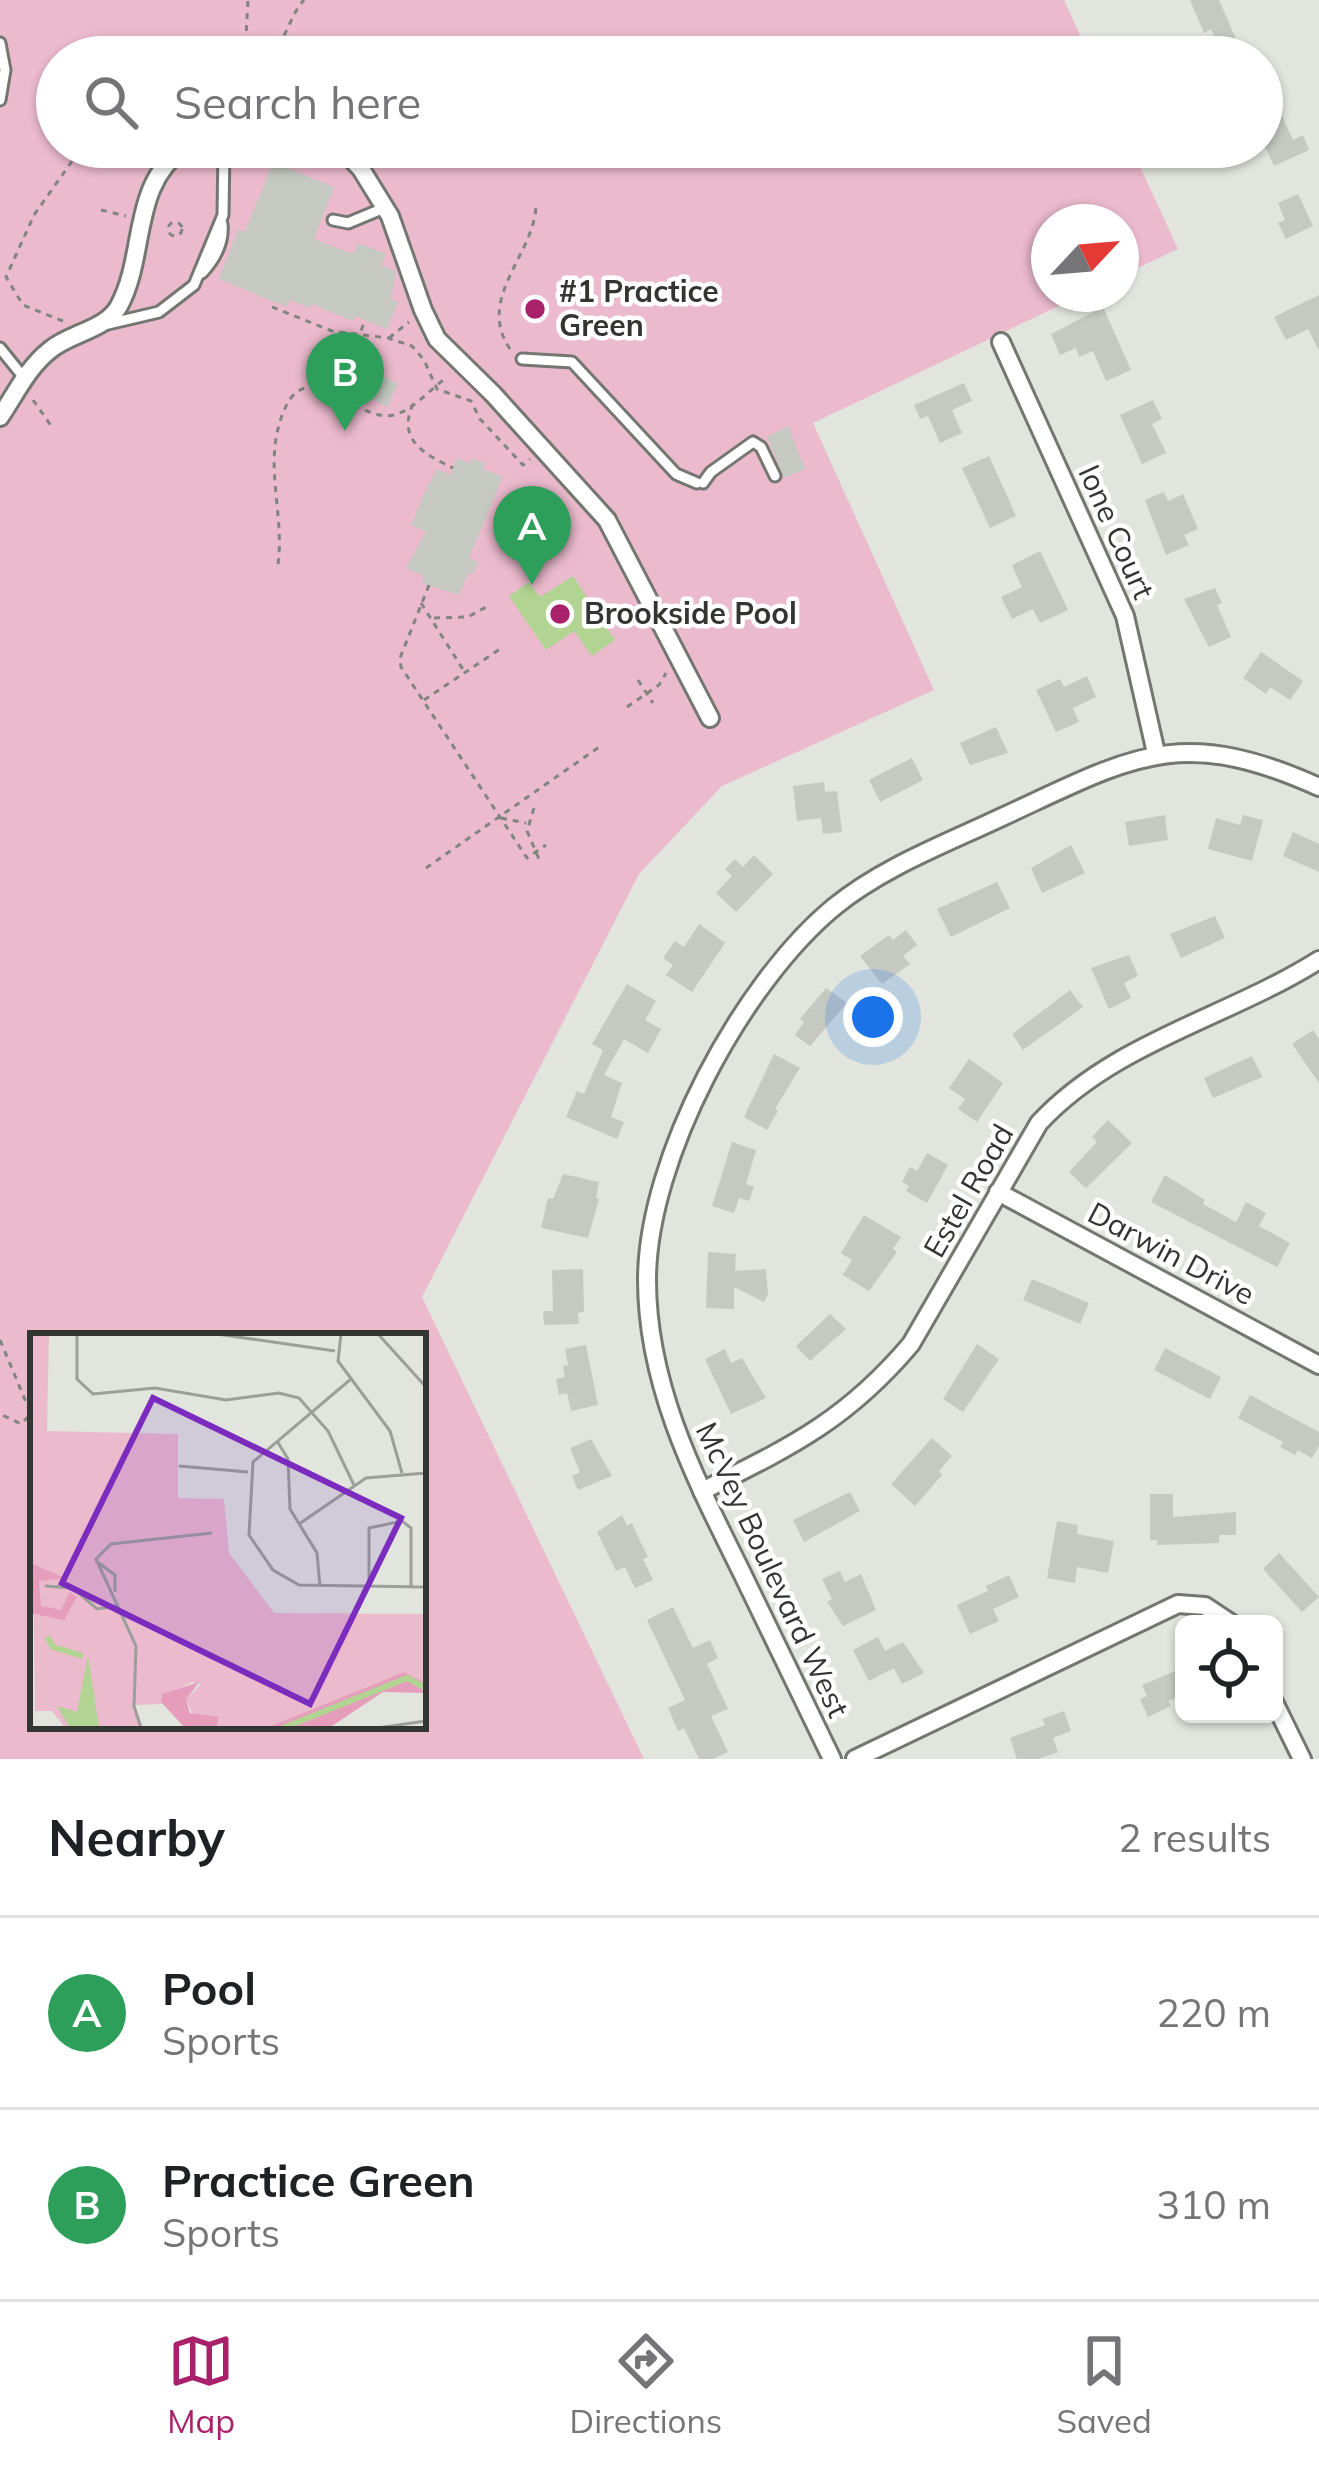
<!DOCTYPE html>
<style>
body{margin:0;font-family:Mulish,sans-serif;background:#f2f2f2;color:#202124}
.controls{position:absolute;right:36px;bottom:36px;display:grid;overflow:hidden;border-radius:18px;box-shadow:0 3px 9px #0004}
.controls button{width:108px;height:108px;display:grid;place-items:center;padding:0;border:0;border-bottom:3px solid #e0e0e0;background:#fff;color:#202124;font:60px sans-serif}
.compass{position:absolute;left:1031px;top:204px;width:108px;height:108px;border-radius:50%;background:#fff;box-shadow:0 3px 9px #0004;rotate:64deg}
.you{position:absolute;left:873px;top:1017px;width:42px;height:42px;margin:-30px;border:9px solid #fff;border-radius:50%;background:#1a73e8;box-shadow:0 0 0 18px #1a73e833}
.badge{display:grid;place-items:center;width:78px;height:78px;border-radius:50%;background:#a8216a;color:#fff;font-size:39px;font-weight:700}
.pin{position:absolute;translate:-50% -99px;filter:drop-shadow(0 3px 6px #0008)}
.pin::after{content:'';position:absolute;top:63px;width:42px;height:36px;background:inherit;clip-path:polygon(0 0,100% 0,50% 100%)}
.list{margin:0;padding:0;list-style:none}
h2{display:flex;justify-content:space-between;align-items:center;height:156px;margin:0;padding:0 48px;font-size:51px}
h2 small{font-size:39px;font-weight:400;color:#757577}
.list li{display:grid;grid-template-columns:78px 1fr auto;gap:36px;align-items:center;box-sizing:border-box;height:192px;padding:0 48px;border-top:3px solid #e0e0e0}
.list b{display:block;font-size:45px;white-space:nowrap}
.list p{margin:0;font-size:39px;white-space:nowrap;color:#757577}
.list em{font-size:39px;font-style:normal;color:#757577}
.icon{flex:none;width:66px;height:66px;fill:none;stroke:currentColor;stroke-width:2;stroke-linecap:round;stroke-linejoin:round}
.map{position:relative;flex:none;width:1319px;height:1759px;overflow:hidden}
.search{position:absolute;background:#fff;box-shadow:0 3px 9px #0004;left:36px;right:36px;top:36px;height:132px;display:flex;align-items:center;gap:30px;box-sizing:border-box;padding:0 42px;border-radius:66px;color:#757577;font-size:45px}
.sheet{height:540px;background:#fff}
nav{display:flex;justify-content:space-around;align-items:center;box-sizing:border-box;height:168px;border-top:3px solid #e0e0e0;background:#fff;font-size:33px;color:#757577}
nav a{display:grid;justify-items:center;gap:6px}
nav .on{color:#a8216a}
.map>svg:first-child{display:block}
.green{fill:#ebbacd;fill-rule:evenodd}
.water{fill:#b2d493}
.building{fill:#c5c9c2}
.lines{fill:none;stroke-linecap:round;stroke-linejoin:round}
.lane-casing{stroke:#737770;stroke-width:15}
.street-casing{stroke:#737770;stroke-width:22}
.path{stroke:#82857f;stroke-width:3;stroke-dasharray:6 6;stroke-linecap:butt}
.lane{stroke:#fff;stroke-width:9}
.street{stroke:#fff;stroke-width:16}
.poi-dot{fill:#a8216a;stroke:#fff;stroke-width:4.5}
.labels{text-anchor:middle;stroke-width:9;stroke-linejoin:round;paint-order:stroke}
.poi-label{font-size:30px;font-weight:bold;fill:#333532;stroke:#fff;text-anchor:start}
.street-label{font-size:30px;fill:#333532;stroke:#fff}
.inset-river{fill:none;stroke:#b2d493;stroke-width:6}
.inset-road{fill:none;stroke:#9b9f99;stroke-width:3}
.view{fill:#7b2cbf;fill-opacity:0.15;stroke:#7b2cbf;stroke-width:6}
.inset-edge{fill:none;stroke:#333532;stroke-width:6}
</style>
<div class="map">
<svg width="1319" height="1759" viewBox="0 0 1319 1759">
<rect width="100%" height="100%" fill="#e1e5dd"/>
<!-- green -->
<path class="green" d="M 0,0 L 1064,0 L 1090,57 L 57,57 L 57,147 L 1131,147 L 1178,249 L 1121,276 L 1121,222 L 1049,222 L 1049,294 L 1084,294 L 813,423 L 934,690 L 722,786 L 639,874 L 422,1297 L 644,1759 L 0,1759 ZM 33,1336 L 423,1336 L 423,1726 L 33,1726 Z"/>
<!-- water -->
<polygon class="water" points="573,576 615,640 592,656 574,631 546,650 509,596 529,582 540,597"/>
<!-- building -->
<g class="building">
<polygon points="1190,0 1219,0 1236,39 1219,46 1211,29 1204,33"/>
<polygon points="1274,98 1293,140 1303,135 1309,150 1274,166 1262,140 1262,103"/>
<polygon points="273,162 334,187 314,239 353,254 358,243 386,254 381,265 396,271 391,299 398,302 387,329 355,316 353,321 311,304 310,308 290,300 287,307 219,279 238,229 245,232"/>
<polygon points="1298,194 1313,226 1286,239 1278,223 1285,220 1278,203"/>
<polygon points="1319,295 1319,351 1308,329 1286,340 1274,317"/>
<polygon points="1103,307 1131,370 1106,381 1093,351 1079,357 1076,348 1060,355 1051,334"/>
<polygon points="349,352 381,363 377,374 398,383 388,407 337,383"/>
<polygon points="964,383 972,401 952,410 962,433 940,443 928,416 920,419 914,405"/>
<polygon points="1153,400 1162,419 1152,424 1166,453 1142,464 1120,415"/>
<polygon points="788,426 805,469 784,478 767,437"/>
<polygon points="989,456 1016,516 990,528 962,468"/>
<polygon points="457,458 470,463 472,458 485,463 483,469 503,477 469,558 478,562 473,574 468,573 459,595 422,583 424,576 406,568 426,532 411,525 427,488 437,469 450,475"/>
<polygon points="1164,492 1168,501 1183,494 1198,529 1184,535 1189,545 1166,555 1145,500"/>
<polygon points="1040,551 1068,610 1040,623 1033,609 1012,619 1001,597 1022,587 1012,565"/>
<polygon points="1215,588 1222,603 1217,605 1231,637 1209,647 1184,599"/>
<polygon points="1261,652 1303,681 1290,700 1270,687 1266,694 1243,678"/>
<polygon points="1087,676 1096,697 1073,708 1079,722 1056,732 1036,690 1060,679 1064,687"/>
<polygon points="996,727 1008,753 970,765 960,743"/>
<polygon points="912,758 923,780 880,802 869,780"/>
<polygon points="824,782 825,792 837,791 842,832 823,834 821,818 797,821 793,786"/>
<polygon points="1165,815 1168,840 1129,846 1125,822"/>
<polygon points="1243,815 1263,820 1252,861 1208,849 1216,818 1240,825"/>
<polygon points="1293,832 1319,844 1319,872 1283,856"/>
<polygon points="1071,845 1085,873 1042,893 1031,868"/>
<polygon points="754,855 773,874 736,912 716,893 732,876 725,869 735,859 743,867"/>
<polygon points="997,882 1010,908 951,937 937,909"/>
<polygon points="1215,916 1225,938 1181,958 1170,934"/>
<polygon points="699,924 725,943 692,992 666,975 673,965 663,958 675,941 684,947"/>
<polygon points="906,930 917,945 903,956 910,964 882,984 860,956 889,935 893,940"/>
<polygon points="1129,955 1138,976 1124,983 1131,998 1109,1009 1091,968"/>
<polygon points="627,984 656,1001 645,1020 661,1029 648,1053 624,1039 604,1075 622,1083 611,1117 624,1122 617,1139 566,1117 577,1091 584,1094 603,1050 592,1044"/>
<polygon points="826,988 847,1003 810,1046 795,1035 804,1022 800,1019"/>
<polygon points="1070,990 1083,1007 1023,1050 1012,1034"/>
<polygon points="1313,1030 1319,1039 1319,1083 1292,1044"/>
<polygon points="774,1054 800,1068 775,1109 778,1111 767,1130 744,1117"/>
<polygon points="1252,1056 1262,1077 1213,1098 1204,1078"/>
<polygon points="969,1059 1003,1083 977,1122 958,1109 965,1099 949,1088"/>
<polygon points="1108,1120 1132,1143 1086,1188 1069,1172 1097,1142 1092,1137"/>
<polygon points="732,1142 756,1150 746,1184 754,1187 749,1201 739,1198 734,1213 712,1206"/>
<polygon points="927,1153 948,1165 927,1203 906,1191 909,1186 902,1182 910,1167 917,1171"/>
<polygon points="563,1174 599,1182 596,1198 599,1199 588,1238 541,1228 548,1198 553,1199"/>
<polygon points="1165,1175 1205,1200 1203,1204 1236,1222 1246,1202 1266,1213 1259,1226 1290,1243 1277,1267 1151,1202"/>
<polygon points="864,1215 901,1237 893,1249 897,1252 869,1291 843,1275 852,1260 841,1253"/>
<polygon points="708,1252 736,1254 735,1271 766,1269 768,1294 764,1302 734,1287 734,1309 706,1308"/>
<polygon points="583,1269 584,1312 578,1313 579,1324 544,1325 543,1311 553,1311 552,1270"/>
<polygon points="1032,1279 1089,1303 1080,1324 1023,1300"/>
<polygon points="830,1314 846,1329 810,1361 796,1346"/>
<polygon points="977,1344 999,1359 963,1412 943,1399"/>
<polygon points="586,1345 598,1405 571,1411 567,1393 559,1395 556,1379 565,1377 563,1366 568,1365 565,1349"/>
<polygon points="1165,1348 1221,1377 1210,1399 1154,1370"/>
<polygon points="725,1349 731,1363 742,1358 766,1398 731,1414 705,1359"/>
<polygon points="1250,1395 1319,1432 1319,1446 1312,1458 1298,1450 1295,1455 1280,1447 1283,1442 1238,1418"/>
<polygon points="932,1438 952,1456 939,1471 942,1475 915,1506 891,1484"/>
<polygon points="591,1439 612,1476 578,1490 572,1476 580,1472 570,1448"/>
<polygon points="850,1492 860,1511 804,1542 793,1520"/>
<polygon points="1150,1494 1173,1494 1173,1517 1236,1512 1236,1535 1219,1535 1219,1543 1157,1545 1157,1540 1150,1540"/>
<polygon points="622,1515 627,1526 632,1523 641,1543 648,1557 643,1559 653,1580 635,1588 625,1567 616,1571 597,1532"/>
<polygon points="1057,1521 1078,1525 1077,1534 1114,1541 1108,1573 1077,1567 1075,1583 1047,1578"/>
<polygon points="1279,1553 1319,1597 1302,1612 1263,1569"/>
<polygon points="840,1571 845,1582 861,1574 876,1610 843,1626 827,1602 832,1599 822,1579"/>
<polygon points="1009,1575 1019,1597 993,1609 999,1621 970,1634 957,1605 988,1591 986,1586"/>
<polygon points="673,1607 693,1648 710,1640 718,1658 707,1664 728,1709 711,1716 728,1752 713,1759 699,1759 684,1728 678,1731 668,1708 685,1700 647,1620"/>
<polygon points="878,1637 885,1651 903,1642 924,1673 902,1684 894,1668 869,1681 853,1650"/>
<polygon points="1184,1667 1184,1694 1168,1701 1171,1706 1148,1717 1140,1699 1147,1696 1142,1685"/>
<polygon points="1064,1711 1071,1731 1053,1738 1058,1752 1039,1759 1017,1759 1010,1738 1045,1725 1042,1719"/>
</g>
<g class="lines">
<defs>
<g id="lane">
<polyline points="0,43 5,70 0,100"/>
<polyline points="333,220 348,223 384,208"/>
<path d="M 202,273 C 215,259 224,243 222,224"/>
<polyline points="108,324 159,312 194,285 223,215 224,147"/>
<polyline points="0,348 25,379"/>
<polyline points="522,359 572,362 676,474 697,483"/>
<polyline points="703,483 711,472 753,442 761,447 775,476"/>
</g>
<g id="street">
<polyline points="340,147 361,169 390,216 423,310 437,339 493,394 607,520 710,718"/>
<polyline points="1001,342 1125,616 1156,753"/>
<path d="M 0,417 C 15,395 28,367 50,350 C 70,333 106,330 119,306 C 147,254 130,185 185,147"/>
<polyline points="998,1192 1319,1365"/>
<path d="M 702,1491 C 790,1447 846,1421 911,1344 L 1039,1123 C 1114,1042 1227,1018 1319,960"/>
<polyline points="1274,1702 1302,1759"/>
<path d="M 832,1759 C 802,1696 771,1634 741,1571 C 695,1478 647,1386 647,1280 C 647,1159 742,983 834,907 C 883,867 945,844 1002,817 C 1132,757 1179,724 1319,787"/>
<polyline points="855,1759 1178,1604 1205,1606 1232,1624"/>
</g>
</defs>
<!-- lane casing -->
<use href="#lane" class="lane-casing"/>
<!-- street casing -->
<use href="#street" class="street-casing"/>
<!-- path -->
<g class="path">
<polyline points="245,55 248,0"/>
<path d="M 172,57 C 203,52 256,69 279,43 C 289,30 292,13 304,0"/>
<polyline points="377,159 382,147"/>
<polyline points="101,210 126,216"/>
<circle cx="175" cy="229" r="7"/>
<polyline points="272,307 332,331 388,338 412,346 424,360 437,389 471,401 480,419 523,465 530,459"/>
<polyline points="63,321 23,305 6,277 34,215 82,147"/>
<polyline points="389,338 409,322"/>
<path d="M 510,349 C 475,298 536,253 536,204"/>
<polyline points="353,353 365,320"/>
<polyline points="33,400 52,427"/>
<path d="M 413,404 C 397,440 424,454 453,468"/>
<path d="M 278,564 C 284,521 268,476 277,433 C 299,336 353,425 394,415 C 413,410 432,388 447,377"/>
<polyline points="429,585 400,658 401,667 527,858 546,845"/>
<polyline points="421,603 464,671"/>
<polyline points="434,618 468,617 488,606"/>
<polyline points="638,680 653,703"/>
<polyline points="424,700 503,647"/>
<polyline points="627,707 659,685 666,673"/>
<polyline points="534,808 527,831 539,859"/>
<polyline points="501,818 526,823"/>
<polyline points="426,868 602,745"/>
<polyline points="0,1340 31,1414 21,1424 0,1414"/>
</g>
<!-- lane -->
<use href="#lane" class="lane"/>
<!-- street -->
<use href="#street" class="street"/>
</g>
<!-- markers -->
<g class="poi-dot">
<circle cx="535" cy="309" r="12"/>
<circle cx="560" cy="614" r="12"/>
</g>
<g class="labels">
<!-- poi labels -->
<g class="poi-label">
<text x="559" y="302">#1 Practice<tspan x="559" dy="34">Green</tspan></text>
<text x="584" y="624">Brookside Pool</text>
</g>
<!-- street labels -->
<g class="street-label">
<text transform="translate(1116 532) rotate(66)" y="10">Ione Court</text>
<text transform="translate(969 1191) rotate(-60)" y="10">Estel Road</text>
<text transform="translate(1171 1254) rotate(28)" y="10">Darwin Drive</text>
<text transform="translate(772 1570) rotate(65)" y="10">McVey Boulevard West</text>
</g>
</g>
<!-- overview -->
<g transform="translate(30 1333)">
<rect width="396" height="396" fill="#e1e5dd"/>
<path d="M 0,1 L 19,1 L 17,98 L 148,101 L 148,165 L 194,166 L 199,220 L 244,280 L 396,281 L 396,350 L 374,339 L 236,395 L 187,395 L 187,384 L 164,384 L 156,367 L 171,351 L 163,349 L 131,363 L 132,371 L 105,372 L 113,395 L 35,395 L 22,378 L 5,378 Z" fill="#ebbacd"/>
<path d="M 0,230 L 35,245 L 9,248 L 11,273 L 31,277 L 40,259 L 47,264 L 34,287 L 0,280 ZM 374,339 L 396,350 L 396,360 L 353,359 L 299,395 L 236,395 ZM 169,349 L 156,367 L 160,380 L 188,384 L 187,395 L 155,395 L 131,369 L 132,361 Z" fill="#e59dbb"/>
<path d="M 58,322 L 69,395 L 40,395 L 27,373 L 47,379 Z" fill="#b2d493"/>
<path class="inset-river" d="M 17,304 L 23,314 L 53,323M 253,395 L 377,345 L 396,355"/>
<path class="inset-road" d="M 47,1 L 47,46 L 63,61 L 125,55 L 196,67 L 249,60 L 269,65 L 298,98 L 324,152M 187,1 L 305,18M 311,1 L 308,28 L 360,98 L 372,140M 348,1 L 396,54M 321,46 L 223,129 L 219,202 L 243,237 L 269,252 L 396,254M 247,108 L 258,126 L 260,176 L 287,220 L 290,254M 149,133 L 218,139M 269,191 L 336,145 L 396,140M 66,228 L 85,242 L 85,259M 15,253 L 43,255 L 67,276 L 87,273M 339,254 L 339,195 L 372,188 L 381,195 L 381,254M 111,395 L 104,373 L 106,313 L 66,226 L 81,211 L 182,200M 347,395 L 396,388"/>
<path class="view" d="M 123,65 L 371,185 L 280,371 L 32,250 Z"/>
<rect width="396" height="396" class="inset-edge"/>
</g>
</svg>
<div class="controls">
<button><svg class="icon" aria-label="locate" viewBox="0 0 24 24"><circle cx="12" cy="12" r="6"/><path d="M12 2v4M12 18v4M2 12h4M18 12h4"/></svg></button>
</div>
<svg class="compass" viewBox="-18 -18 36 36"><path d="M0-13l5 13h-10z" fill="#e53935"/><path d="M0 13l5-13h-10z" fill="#757577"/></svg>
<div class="you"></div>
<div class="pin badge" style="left:532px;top:585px;background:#2e9e5b">A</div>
<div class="pin badge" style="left:345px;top:431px;background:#2e9e5b">B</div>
<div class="search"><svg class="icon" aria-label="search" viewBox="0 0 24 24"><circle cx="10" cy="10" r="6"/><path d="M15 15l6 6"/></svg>Search here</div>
</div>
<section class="sheet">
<h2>Nearby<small>2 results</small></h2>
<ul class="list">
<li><span class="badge" style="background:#2e9e5b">A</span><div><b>Pool</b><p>Sports</p></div><em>220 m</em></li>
<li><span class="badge" style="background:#2e9e5b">B</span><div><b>Practice Green</b><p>Sports</p></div><em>310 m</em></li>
</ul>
</section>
<nav>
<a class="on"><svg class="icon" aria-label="map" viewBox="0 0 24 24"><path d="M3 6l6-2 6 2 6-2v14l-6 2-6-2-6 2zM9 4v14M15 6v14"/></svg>Map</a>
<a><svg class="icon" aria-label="directions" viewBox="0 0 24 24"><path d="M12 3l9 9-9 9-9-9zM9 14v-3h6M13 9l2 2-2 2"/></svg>Directions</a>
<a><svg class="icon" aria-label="saved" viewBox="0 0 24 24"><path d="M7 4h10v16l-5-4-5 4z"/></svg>Saved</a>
</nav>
